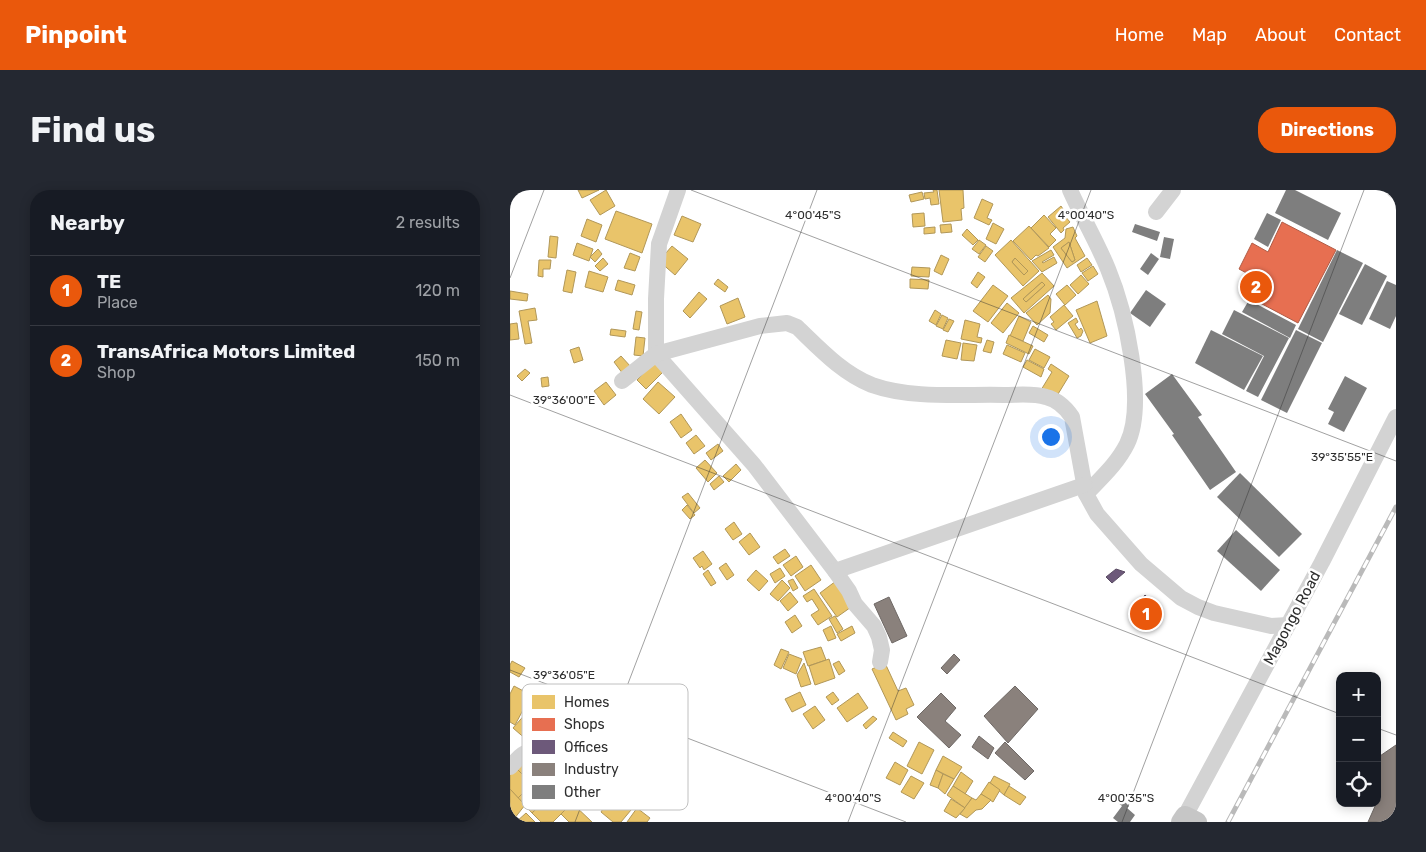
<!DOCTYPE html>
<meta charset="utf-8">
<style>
body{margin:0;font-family:Rubik,sans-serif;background:#242831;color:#f1f3f6}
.controls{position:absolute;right:15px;bottom:15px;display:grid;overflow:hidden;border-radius:10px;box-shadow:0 2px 12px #0003}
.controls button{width:45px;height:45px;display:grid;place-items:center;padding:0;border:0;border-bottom:1px solid #363941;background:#171b24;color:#f1f3f6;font:25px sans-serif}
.you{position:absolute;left:540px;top:246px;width:18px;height:18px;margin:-12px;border:4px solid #fff;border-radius:50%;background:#1a73e8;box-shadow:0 0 0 8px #1a73e833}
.badge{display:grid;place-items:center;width:32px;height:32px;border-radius:50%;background:#ea580c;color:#fff;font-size:16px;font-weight:700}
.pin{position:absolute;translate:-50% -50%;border:2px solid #fff;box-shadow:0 1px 5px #0006}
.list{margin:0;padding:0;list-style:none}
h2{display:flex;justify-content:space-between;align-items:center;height:65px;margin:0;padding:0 20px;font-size:21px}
h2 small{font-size:16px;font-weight:400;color:#9ea1a6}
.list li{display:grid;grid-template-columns:32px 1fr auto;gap:15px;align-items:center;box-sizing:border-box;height:70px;padding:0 20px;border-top:1px solid #363941}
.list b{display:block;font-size:19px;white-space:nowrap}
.list p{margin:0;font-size:16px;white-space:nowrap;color:#9ea1a6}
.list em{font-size:16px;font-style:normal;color:#9ea1a6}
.icon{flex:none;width:28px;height:28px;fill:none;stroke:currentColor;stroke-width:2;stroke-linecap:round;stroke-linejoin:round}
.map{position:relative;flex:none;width:886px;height:632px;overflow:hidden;border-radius:20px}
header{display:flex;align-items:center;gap:30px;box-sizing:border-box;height:70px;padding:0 25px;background:#ea580c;color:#fff}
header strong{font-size:24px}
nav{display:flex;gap:28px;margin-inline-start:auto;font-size:18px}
.intro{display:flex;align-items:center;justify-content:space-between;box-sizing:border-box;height:120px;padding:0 30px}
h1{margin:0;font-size:35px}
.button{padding:12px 22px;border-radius:20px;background:#ea580c;color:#fff;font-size:18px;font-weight:700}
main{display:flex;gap:30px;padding:0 30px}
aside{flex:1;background:#171b24;border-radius:20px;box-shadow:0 2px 12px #0003}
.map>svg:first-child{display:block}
.homes{fill:#e9c46a;stroke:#b19758;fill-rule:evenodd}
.shops{fill:#e76f51;stroke:#b05c46}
.offices{fill:#6d597a;stroke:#5a4c63}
.industry{fill:#8a817c;stroke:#6e6865}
.building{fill:#7e7e7e}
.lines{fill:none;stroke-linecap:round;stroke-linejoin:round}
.minor{stroke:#d3d3d3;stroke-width:16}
.major{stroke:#c6c6c6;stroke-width:20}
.rail-casing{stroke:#bababa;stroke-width:5}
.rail{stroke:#fff;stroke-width:3;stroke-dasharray:9;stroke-linecap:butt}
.ticks{fill:none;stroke:#2e2e2e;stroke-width:1;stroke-opacity:0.45}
.labels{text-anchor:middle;stroke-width:5;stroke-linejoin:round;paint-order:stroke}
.street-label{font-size:15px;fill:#2e2e2e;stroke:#fff}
.key{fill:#fff;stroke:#c0c0c0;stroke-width:1}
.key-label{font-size:14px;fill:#2e2e2e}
.ticks-label{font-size:12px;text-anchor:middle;fill:#2e2e2e;stroke:#fff;stroke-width:5;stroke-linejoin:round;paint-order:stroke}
</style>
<header>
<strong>Pinpoint</strong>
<nav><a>Home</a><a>Map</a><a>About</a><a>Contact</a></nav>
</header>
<div class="intro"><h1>Find us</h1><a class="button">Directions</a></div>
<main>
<aside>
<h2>Nearby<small>2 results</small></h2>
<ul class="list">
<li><span class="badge">1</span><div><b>TE</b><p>Place</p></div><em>120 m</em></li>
<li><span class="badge">2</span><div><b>TransAfrica Motors Limited</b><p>Shop</p></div><em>150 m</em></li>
</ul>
</aside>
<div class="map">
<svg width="886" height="632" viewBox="0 0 886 632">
<rect width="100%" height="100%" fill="#fff"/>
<!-- homes -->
<g class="homes">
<polygon points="68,0 89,0 72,8"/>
<polygon points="96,0 105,16 90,25 80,10"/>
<polygon points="423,0 427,0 429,14 421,15 420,8 415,9 414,3 424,2"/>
<polygon points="429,0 453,0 454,18 451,19 452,30 433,32"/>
<polygon points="412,2 414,9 401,12 399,5"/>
<polygon points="472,9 483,14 477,28 482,30 479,35 464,28"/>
<polygon points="551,16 555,22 553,24 560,32 553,38 554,40 551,43 538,27"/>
<polygon points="106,21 142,34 132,63 95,49"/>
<polygon points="414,23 415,36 403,37 402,24"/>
<polygon points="534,25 546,38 540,44 546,50 539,57 521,38"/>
<polygon points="172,26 191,34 183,52 164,45"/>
<polygon points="77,29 92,35 86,52 71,46"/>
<polygon points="483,33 494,39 486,54 476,49"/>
<polygon points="441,34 442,42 431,43 430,35"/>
<polygon points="519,36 539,58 528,66 526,65 521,70 503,51"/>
<polygon points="425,37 425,43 414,44 414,38"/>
<path d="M 563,37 L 567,46 L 565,48 L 575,66 L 557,78 L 543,57 L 555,48 L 556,39 ZM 559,52 L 565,70 L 562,72 L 551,58 Z"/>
<polygon points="457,39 468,50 463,55 452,45"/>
<polygon points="40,46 48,47 46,68 38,67"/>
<polygon points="469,50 476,55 469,64 462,59"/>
<path d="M 501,50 L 529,81 L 513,96 L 485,65 ZM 505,68 L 518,81 L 514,85 L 502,72 Z"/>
<polygon points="559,52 565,70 562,72 551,58"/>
<polygon points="67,53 83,59 79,71 63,65"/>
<polygon points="162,56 178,69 165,85 149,71"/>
<polygon points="476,56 483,61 475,72 468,67"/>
<polygon points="88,59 92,64 85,72 80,67"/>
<polygon points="541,60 544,65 532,72 533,73 544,67 547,73 532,82 522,71"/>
<polygon points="120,63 130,67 125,81 114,78"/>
<polygon points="431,65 439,69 432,85 424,81"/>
<polygon points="93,68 98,74 90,81 85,76"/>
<polygon points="505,68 518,81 514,85 502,72"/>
<polygon points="577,68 582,75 571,82 567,75"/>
<polygon points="29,70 41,70 40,79 33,79 33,87 28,86"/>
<polygon points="583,76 588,84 578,91 572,83"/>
<polygon points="402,77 420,78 419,87 401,86"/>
<polygon points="57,80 66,82 62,103 53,101"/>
<polygon points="79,81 98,87 93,102 75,97"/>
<polygon points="468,82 475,87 467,98 461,93"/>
<path d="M 532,83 L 544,96 L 514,123 L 501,108 ZM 532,92 L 535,95 L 516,112 L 513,109 Z"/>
<polygon points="571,85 579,94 568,104 560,95"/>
<polygon points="208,89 218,97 215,102 204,94"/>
<polygon points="400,89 419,90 418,99 400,98"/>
<polygon points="108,90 125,95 122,105 105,100"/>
<polygon points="532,92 535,95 516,112 513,109"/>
<polygon points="483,95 498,106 478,132 463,121"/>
<polygon points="557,95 566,105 555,115 546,104"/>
<polygon points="0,101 18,104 17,111 0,109"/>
<polygon points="189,102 197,109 180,128 173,121"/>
<polygon points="538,105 541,109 540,123 527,135 516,123"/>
<polygon points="228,108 235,127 217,134 210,116"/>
<polygon points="587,111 597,146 580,153 566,120"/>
<polygon points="497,113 509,123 493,143 481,133"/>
<polygon points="554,115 563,126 546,140 541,134 544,132 540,127"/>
<polygon points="25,118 27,130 18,131 22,153 15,154 9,121"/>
<polygon points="425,120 431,124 426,135 419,131"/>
<polygon points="126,121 132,122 129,140 123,139"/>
<polygon points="432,125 438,128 433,139 426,136"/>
<polygon points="509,126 521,132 513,151 500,146"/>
<polygon points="566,128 568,132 565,134 569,140 571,138 573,141 571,146 567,148 558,133"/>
<polygon points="439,129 444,131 438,142 433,140"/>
<polygon points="455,130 470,134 467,147 472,148 471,153 451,149"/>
<polygon points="7,133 9,149 0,150 0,134"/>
<polygon points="523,136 538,145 534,152 519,143"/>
<polygon points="101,139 116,141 115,147 100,145"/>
<polygon points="499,145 523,156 519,164 496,153"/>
<polygon points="126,147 135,148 133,166 124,165"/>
<polygon points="436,150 451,153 447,169 432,166"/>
<polygon points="477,150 484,152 481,163 473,161"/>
<polygon points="453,153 467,155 464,171 451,170"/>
<polygon points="497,155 515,163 511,172 493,164"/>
<polygon points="69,157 73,170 64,173 60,160"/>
<polygon points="525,159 540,167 534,178 519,170"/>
<polygon points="111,166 121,177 113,184 104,172"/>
<polygon points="517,170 534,179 531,187 513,177"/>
<polygon points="145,172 154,181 136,199 127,190"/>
<polygon points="541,174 559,186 545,209 531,200 542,182 538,179"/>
<polygon points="15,179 20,183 12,191 7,186"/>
<polygon points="38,187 39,196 32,197 31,188"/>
<polygon points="96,192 106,205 94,215 84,201"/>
<polygon points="148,192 165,207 149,224 133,209"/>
<polygon points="171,224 182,240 171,248 160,232"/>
<polygon points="186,245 195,256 184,264 176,253"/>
<polygon points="208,254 213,261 201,270 196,263"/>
<polygon points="195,270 207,283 198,292 186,278"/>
<polygon points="226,274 231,280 219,292 213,286"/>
<polygon points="209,286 214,292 204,300 200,294"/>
<polygon points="178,303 190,318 184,323 172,307"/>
<polygon points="177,315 185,325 180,329 172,320"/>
<polygon points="224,332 232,344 223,350 215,339"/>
<polygon points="240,343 250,357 239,365 229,352"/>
<polygon points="275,359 280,366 268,374 263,367"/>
<polygon points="193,361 202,374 194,380 192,376 190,378 183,368"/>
<polygon points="286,366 293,377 281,386 273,375"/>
<polygon points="216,373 224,385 217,390 209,378"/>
<polygon points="301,375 311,390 295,401 285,386"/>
<polygon points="270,378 275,386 265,393 260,384"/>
<polygon points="198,380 206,393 201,396 193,384"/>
<polygon points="246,380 258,391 249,401 237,390"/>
<polygon points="283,389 288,398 283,401 278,391"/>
<polygon points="272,390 280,398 268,411 260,404"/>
<polygon points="326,391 344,415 327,427 310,403"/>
<polygon points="304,399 322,426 308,435 301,425 309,420 302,409 297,412 293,406"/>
<polygon points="280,402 288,412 278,421 270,411"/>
<polygon points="285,425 292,436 282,443 275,432"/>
<polygon points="325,426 333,439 327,443 319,429"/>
<polygon points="321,436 326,448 318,451 313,440"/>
<polygon points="342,436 345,443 331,451 327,444"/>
<polygon points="311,457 316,470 298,476 293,462"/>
<polygon points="271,459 279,462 271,479 264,475"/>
<polygon points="279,464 292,469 286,484 273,478"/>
<polygon points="319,469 325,488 305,495 299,476"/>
<polygon points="2,471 15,478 9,487 0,482 0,475"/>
<polygon points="329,471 335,481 329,485 323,474"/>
<polygon points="294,473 301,494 291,497 287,485"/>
<polygon points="375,473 388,501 396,498 404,515 396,519 398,524 386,530 362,479"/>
<polygon points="4,496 21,505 5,535 0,532 0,504"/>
<polygon points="290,502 296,515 282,522 275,509"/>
<polygon points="323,502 329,510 322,515 316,507"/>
<polygon points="348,503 358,518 337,532 327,518"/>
<polygon points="25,513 40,527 18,551 3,538"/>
<polygon points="305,516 315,530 303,539 293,524"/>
<polygon points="363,526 367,529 356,539 353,535"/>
<polygon points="383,542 397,551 393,557 379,548"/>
<polygon points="409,552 424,560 412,584 397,576"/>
<polygon points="20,564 37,581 23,596 7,579"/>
<polygon points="433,566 452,577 444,589 426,580"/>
<polygon points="385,572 398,580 390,595 376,588"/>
<polygon points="6,578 22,594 8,608 0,600 0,584"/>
<polygon points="426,580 433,584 428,598 420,595"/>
<polygon points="451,582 463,591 455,604 443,596"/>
<polygon points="433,584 444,589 435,604 428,598"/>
<polygon points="401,586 414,593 404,609 391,602"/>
<polygon points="484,586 500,594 494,605 480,593"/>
<polygon points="479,592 490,600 483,612 471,604"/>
<polygon points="22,594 36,609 22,623 8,608"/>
<polygon points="114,594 131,608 111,632 103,632 91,622 97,612"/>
<polygon points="443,596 462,608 455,618 437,605"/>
<polygon points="499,596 516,607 510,615 494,605"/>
<polygon points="0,599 15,615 4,629 0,625"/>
<polygon points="47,599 62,613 43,632 31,632 22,623"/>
<polygon points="471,604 481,610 472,619 466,620 457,628 450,624 462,608 466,610"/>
<polygon points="441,609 455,618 446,628 434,621"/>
<polygon points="62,613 82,632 59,632 51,624"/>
<polygon points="127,618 140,628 137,632 117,632"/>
<polygon points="16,623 25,632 6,632"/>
</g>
<!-- shops -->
<polygon class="shops" points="772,32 826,60 788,133 735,105 744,87 729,79 742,53 758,62"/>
<!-- offices -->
<g class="offices">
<polygon points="606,379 615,382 602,393 596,387"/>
<polygon points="635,405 653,422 637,439 619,426"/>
</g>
<!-- industry -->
<g class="industry">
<polygon points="379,407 397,446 382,453 364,414"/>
<polygon points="444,464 450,470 437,484 431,478"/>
<polygon points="505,496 528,519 498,553 474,526"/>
<polygon points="431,503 446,518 435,531 451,545 439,558 407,527"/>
<polygon points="469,546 484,558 478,569 462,557"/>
<polygon points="495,552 524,581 515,590 485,563"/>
<polygon points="886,555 886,632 858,632 870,605 867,604 867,568"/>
</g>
<!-- building -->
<g class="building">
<polygon points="776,0 785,0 831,23 818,50 765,23"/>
<polygon points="757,23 771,30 758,57 744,49"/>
<polygon points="625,34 650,42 647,51 622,42"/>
<polygon points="654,47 664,49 660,69 650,67"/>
<polygon points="827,60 853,73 813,152 788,139"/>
<polygon points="641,63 649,69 638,85 630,79"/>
<polygon points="855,74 877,86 852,135 829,124"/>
<polygon points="877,91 886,95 886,126 880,139 859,129"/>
<polygon points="636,100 656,114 640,137 620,123"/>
<polygon points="739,110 786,135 780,148 732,122"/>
<polygon points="724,120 779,148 748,207 736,201 754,166 712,144"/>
<polygon points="701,140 753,166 734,200 685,173"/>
<polygon points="786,140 812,153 777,223 751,210"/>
<polygon points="662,184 692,225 688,227 726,282 700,300 662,245 664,244 635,204"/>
<polygon points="835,186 857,198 834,242 818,234 824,222 818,219"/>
<polygon points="730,283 792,344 769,367 707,307"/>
<polygon points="726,340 770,380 751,401 707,361"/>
<polygon points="611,608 619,616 617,618 625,625 620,632 608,632 603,628 612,616 607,612"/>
</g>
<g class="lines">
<!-- minor -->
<g class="minor">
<polyline points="168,0 149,54 146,109 146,164 244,275 325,381 339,401 345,414 364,436 369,447 372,460 370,472"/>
<path d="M 560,0 C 572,27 587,52 598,79 C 615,120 637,213 617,254 C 607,274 591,288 576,304"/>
<polyline points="884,0 886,1"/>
<polyline points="646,22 663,0"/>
<path d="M 112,191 L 146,164 L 250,136 L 277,133 L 287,137 C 310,159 332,183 362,195 C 401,209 453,204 494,205 C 508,205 523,203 536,207 C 548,210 556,218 562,227 L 576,304 L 587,324 L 631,374 L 671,408 L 688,417 L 704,423 L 761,436 L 778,435"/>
<polyline points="325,381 574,295"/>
<path d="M 0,577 C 7,570 13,560 24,562 L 65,600"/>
<polyline points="675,626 812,372 886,227"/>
</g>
<!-- major -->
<polyline class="major" points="671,632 675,626 687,632"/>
<defs>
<polyline id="rail" points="718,632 886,317"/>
</defs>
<!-- rail casing -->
<use href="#rail" class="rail-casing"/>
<!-- rail -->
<use href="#rail" class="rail"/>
</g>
<!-- ticks -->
<path class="ticks" d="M 181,0 L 886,271M 0,88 L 34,0M 0,205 L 830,524M 0,480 L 396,632M 867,538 L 886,545M 65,632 L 307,0M 338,632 L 581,0M 612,632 L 854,0M 885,632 L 886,629"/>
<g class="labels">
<!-- street labels -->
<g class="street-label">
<text transform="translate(782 428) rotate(-62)" y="5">Magongo Road</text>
</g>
</g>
<!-- legend -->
<rect x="12" y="494" width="166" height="126" rx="8" class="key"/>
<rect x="22" y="505" width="23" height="14" fill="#e9c46a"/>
<rect x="22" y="528" width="23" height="13" fill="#e76f51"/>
<rect x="22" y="550" width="23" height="14" fill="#6d597a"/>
<rect x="22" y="573" width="23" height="13" fill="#8a817c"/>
<rect x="22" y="595" width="23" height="14" fill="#7e7e7e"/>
<g class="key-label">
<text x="54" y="517">Homes</text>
<text x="54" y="539">Shops</text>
<text x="54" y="562">Offices</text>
<text x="54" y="584">Industry</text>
<text x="54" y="607">Other</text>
</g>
<g class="ticks-label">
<text x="303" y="29">4°00'45"S</text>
<text x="576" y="29">4°00'40"S</text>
<text x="54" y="214">39°36'00"E</text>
<text x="832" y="271">39°35'55"E</text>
<text x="54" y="489">39°36'05"E</text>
<text x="343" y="612">4°00'40"S</text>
<text x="616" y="612">4°00'35"S</text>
</g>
</svg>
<div class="controls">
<button>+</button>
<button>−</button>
<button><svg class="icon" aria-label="locate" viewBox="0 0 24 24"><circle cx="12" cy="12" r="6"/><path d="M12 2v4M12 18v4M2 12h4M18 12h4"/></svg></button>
</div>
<div class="you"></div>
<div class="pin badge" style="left:636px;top:424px">1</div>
<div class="pin badge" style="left:746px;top:97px">2</div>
</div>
</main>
